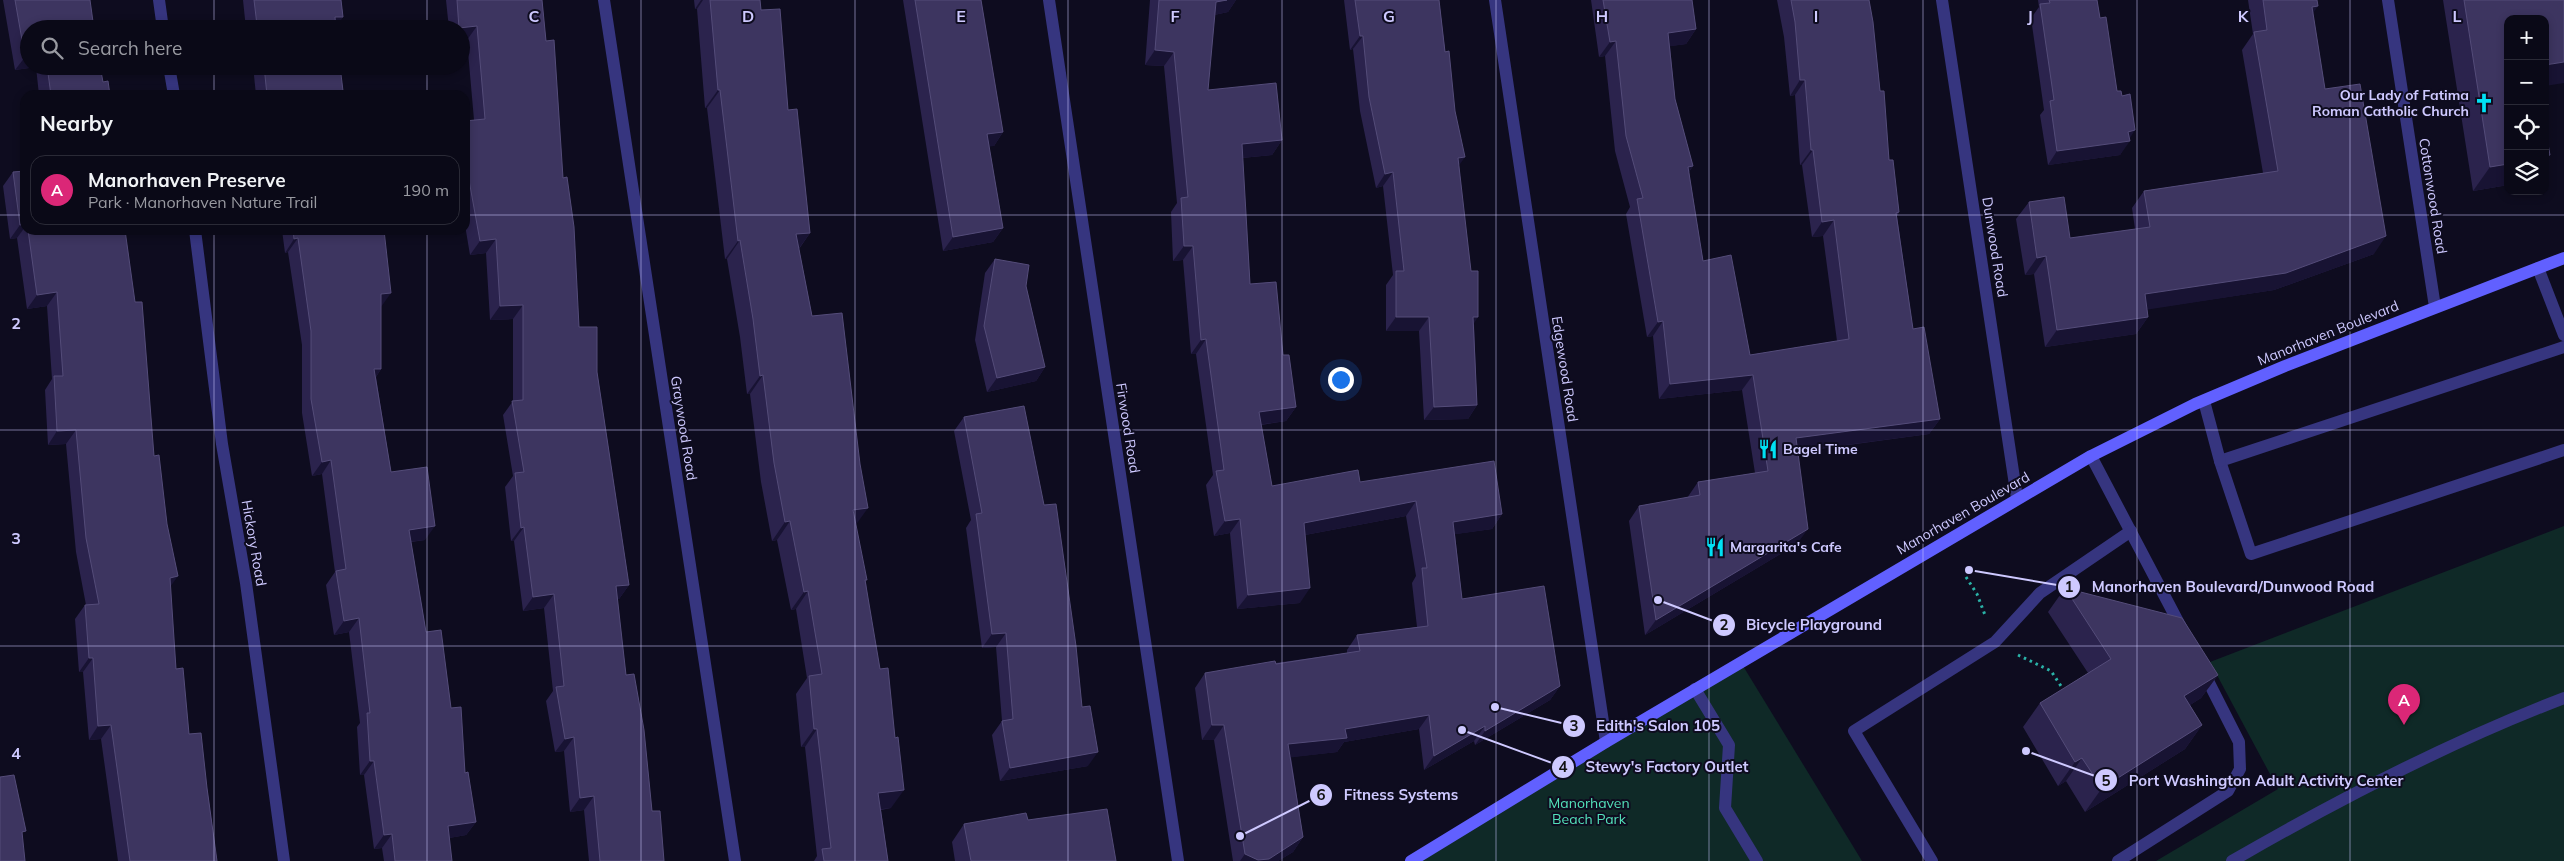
<!DOCTYPE html>
<meta charset="utf-8">
<style>
body{margin:0;font-family:Mulish,sans-serif;background:#131220;color:#f1f3f6}
.controls{position:absolute;right:15px;top:15px;display:grid;overflow:hidden;border-radius:10px;box-shadow:0 2px 8px #0003}
.controls button{width:45px;height:45px;display:grid;place-items:center;padding:0;border:0;border-bottom:1px solid #2a2a36;background:#0a0917;color:#f1f3f6;font:25px sans-serif}
.you{position:absolute;left:1340px;top:379px;width:18px;height:18px;margin:-12px;border:4px solid #fff;border-radius:50%;background:#1a73e8;box-shadow:0 0 0 8px #1a73e833}
.badge{display:grid;place-items:center;width:32px;height:32px;border-radius:50%;background:#db2777;color:#fff;font-size:16px;font-weight:700}
.pin{position:absolute;translate:-50% -41px;filter:drop-shadow(0 1px 2px #0008)}
.pin::after{content:'';position:absolute;top:26px;width:18px;height:15px;background:inherit;clip-path:polygon(0 0,100% 0,50% 100%)}
.list{margin:0;padding:0;list-style:none}
h2{display:flex;justify-content:space-between;align-items:center;height:65px;margin:0;padding:0 20px;font-size:21px}
h2 small{font-size:16px;font-weight:400;color:#999aa1}
.list li{display:grid;grid-template-columns:32px 1fr auto;gap:15px;align-items:center;box-sizing:border-box;height:70px;margin:0 10px 10px;padding:0 10px;border:1px solid #2a2a36;border-radius:15px}
.list b{display:block;font-size:19px;white-space:nowrap}
.list p{margin:0;font-size:16px;white-space:nowrap;color:#999aa1}
.list em{font-size:16px;font-style:normal;color:#999aa1}
.icon{flex:none;width:28px;height:28px;fill:none;stroke:currentColor;stroke-width:2;stroke-linecap:round;stroke-linejoin:round}
.map{position:relative;flex:none;width:2564px;height:861px;overflow:hidden}
.search{position:absolute;background:#0a0917;box-shadow:0 2px 8px #0003;left:20px;top:20px;width:450px;height:55px;display:flex;align-items:center;gap:12px;box-sizing:border-box;padding:0 18px;border-radius:28px;color:#999aa1;font-size:19px}
.panel{position:absolute;background:#0a0917;box-shadow:0 2px 8px #0003;left:20px;top:90px;width:450px;height:145px;border-radius:15px}
.map>svg:first-child{display:block}
.green{fill:#0f2927}
.lines{fill:none;stroke-linecap:round;stroke-linejoin:round}
.path{stroke:#2ab2a7;stroke-width:3;stroke-dasharray:2.5 4;stroke-linecap:butt}
.lane{stroke:#36357f;stroke-width:12}
.street{stroke:#36357f;stroke-width:12}
.secondary{stroke:#6160ff;stroke-width:12}
.wall{fill:#2b234d}
.shaded-wall{fill:#181333}
.building{fill:#3d3560;stroke:#544c79}
.grid{fill:none;stroke:#cec9ff;stroke-width:1;stroke-opacity:0.55}
.labels{text-anchor:middle;stroke-width:4;stroke-linejoin:round;paint-order:stroke}
.poi-label{font-size:14px;font-weight:bold;fill:#cec9ff;stroke:#0e0c1f;text-anchor:start}
.street-label{font-size:14px;fill:#cec9ff;stroke:#0e0c1f}
.park-label{font-size:14px;fill:#53e1ba;stroke:#0e0c1f}
.grid-label{font-size:16px;text-anchor:middle;font-weight:bold;fill:#cec9ff;stroke:#0e0c1f;stroke-width:4;stroke-linejoin:round;paint-order:stroke}
.leader{fill:none;stroke:#cec9ff;stroke-width:2}
.callout-dot{fill:#cec9ff;stroke:#0e0c1f;stroke-width:2}
.mark-label{font-size:15px;text-anchor:middle;font-weight:bold;fill:#111}
.callout-label{font-size:15px;text-anchor:middle;font-weight:bold;fill:#cec9ff;stroke:#0e0c1f;stroke-width:4;stroke-linejoin:round;paint-order:stroke}
</style>
<div class="map">
<svg width="2564" height="861" viewBox="0 0 2564 861">
<rect width="100%" height="100%" fill="#0e0c1f"/>
<!-- green -->
<g class="green">
<polygon points="2564,526 2564,861 2156,861 2278,789 2210,662"/>
<polygon points="1740,661 1862,861 1411,861"/>
</g>
<g class="lines">
<!-- path -->
<g class="path">
<polyline points="1966,577 1977,594 1985,615"/>
<polyline points="2018,655 2051,671 2065,692"/>
</g>
<!-- lane -->
<g class="lane">
<polyline points="2538,268 2564,335"/>
<polyline points="2564,347 2220,461 2251,554 2564,450"/>
<polyline points="2204,401 2220,461"/>
<polyline points="2091,456 2183,631"/>
<polyline points="1695,689 1729,745 1725,808 1757,861"/>
<polyline points="1932,861 1854,731 1995,642 2040,593 2131,531"/>
<polyline points="2118,861 2228,791 2240,769 2239,742 2203,671"/>
</g>
<!-- street -->
<g class="street">
<polyline points="159,0 163,29"/>
<polyline points="604,0 735,861"/>
<polyline points="1049,0 1178,861"/>
<polyline points="1495,0 1606,742"/>
<polyline points="1942,0 2017,498"/>
<polyline points="2388,0 2435,307"/>
<polyline points="169,66 174,95"/>
<polyline points="195,230 222,444 246,583 284,861"/>
<path d="M 2232,861 C 2339,799 2449,742 2564,698"/>
</g>
<!-- secondary -->
<polyline class="secondary" points="1411,861 1606,742 2091,456 2195,404 2285,366 2564,258"/>
</g>
<!-- wall -->
<g class="wall">
<polygon points="3,0 90,0 29,29 29,66 100,66 103,82 110,95 39,95 36,67 15,70"/>
<polygon points="243,0 341,0 343,17 336,26 336,29 246,29"/>
<polygon points="446,0 542,0 546,41 563,178 579,327 597,372 629,585 619,599 617,599 626,675 652,811 664,861 589,861 584,810 570,812 564,751 555,752 546,701 553,691 544,608 523,611 514,541 511,541 505,487 513,476 503,415 513,401 513,319 490,320 486,253 470,255 465,225 465,121 474,120 467,40 461,29 449,29"/>
<polygon points="694,0 760,0 761,10 788,110 810,233 799,249 812,316 856,525 866,582 891,808 881,810 888,861 814,861 817,856 805,747 801,747 796,694 807,678 796,609 791,610 777,540 772,541 761,482 750,394 747,394 740,337 727,259 725,259 707,108 705,108 697,9 695,9"/>
<polygon points="903,0 981,0 1003,132 994,146 989,146 1003,228 993,242 943,251"/>
<polygon points="1150,0 1236,0 1228,12 1214,15 1208,90 1282,140 1272,155 1242,158 1250,284 1283,355 1296,407 1286,421 1261,425 1272,486 1360,482 1502,514 1492,529 1455,534 1462,599 1560,686 1550,700 1475,745 1474,741 1424,770 1419,729 1344,742 1337,752 1291,757 1303,837 1293,852 1278,861 1233,861 1214,740 1202,740 1195,688 1205,673 1347,653 1347,650 1357,635 1417,627 1412,583 1416,576 1406,516 1305,535 1300,603 1237,609 1230,533 1214,536 1206,485 1213,475 1196,354 1191,354 1183,260 1173,261 1171,212 1177,203 1164,66 1145,65"/>
<polygon points="1344,0 1439,0 1459,165 1474,324 1477,405 1468,419 1424,420 1419,331 1386,331 1386,285 1393,275 1383,186 1376,188 1360,111 1353,49 1350,50"/>
<polygon points="1591,0 1692,0 1696,29 1686,44 1670,46 1675,99 1693,166 1689,172 1703,261 1750,355 1837,341 1823,236 1812,237 1802,165 1800,165 1795,95 1790,96 1784,37 1777,0 1869,0 1889,160 1899,212 1897,216 1913,329 1940,419 1929,434 1797,452 1797,544 1645,635 1629,521 1639,506 1687,498 1698,482 1755,473 1742,390 1659,399 1653,336 1647,337 1626,214 1630,207 1615,151 1605,56 1599,57"/>
<polygon points="2038,0 2097,0 2100,18 2117,91 2129,139 2120,155 2048,165 2040,115 2044,110 2031,18 2039,7"/>
<polygon points="2248,0 2317,0 2313,14 2325,89 2374,254 2274,290 2147,309 2148,317 2136,334 2045,347 2034,274 2025,275 2016,219 2029,202 2070,238 2135,229 2132,208 2144,191 2263,173 2242,50 2253,34"/>
<polygon points="2443,0 2564,0 2508,19 2508,185 2473,191"/>
<polygon points="253,66 340,66 343,91 340,95 256,95"/>
<polygon points="25,171 25,230 125,230 170,587 176,669 189,734 207,788 217,861 118,861 101,739 89,740 83,672 79,672 75,619 85,605 86,605 76,552 66,444 48,445 45,390 52,379 47,306 27,309 17,238 10,239 3,186 13,172"/>
<polygon points="282,230 384,230 381,307 381,369 376,377 391,472 425,540 411,542 426,632 451,708 476,822 466,835 449,838 452,861 384,861 382,848 374,849 364,775 360,775 357,727 360,723 349,632 334,635 326,585 335,572 322,474 312,476 302,413 302,345 288,252 285,253"/>
<polygon points="995,259 1026,286 1045,367 1036,381 987,392 975,340 985,273"/>
<polygon points="964,417 1082,707 1088,766 1000,781 992,735 1002,721 996,647 982,648 966,528 971,520 954,431"/>
<polygon points="2065,588 2218,675 2201,698 2190,705 2202,725 2185,749 2085,812 2066,781 2058,786 2023,727 2040,703 2088,673 2048,612"/>
<polygon points="1028,820 1116,861 955,861 952,842 964,824"/>
</g>
<!-- shaded-wall -->
<g class="shaded-wall">
<polygon points="701,0 703,0 697,9 695,9"/>
<polygon points="1227,0 1236,0 1228,12 1205,17 1216,2"/>
<polygon points="2318,6 2306,23 2312,7"/>
<polygon points="335,17 343,17 334,29"/>
<polygon points="257,25 260,25 257,29 254,29"/>
<polygon points="477,26 467,40 461,41 461,29 459,29 459,28"/>
<polygon points="1696,29 1686,44 1658,48 1668,33"/>
<polygon points="1360,36 1363,36 1353,49 1350,50"/>
<polygon points="1616,41 1605,56 1599,57 1610,42"/>
<polygon points="1155,50 1174,52 1164,66 1145,65"/>
<polygon points="29,56 29,66 36,66 36,67 15,70 25,57"/>
<polygon points="2564,62 2564,83 2545,86 2545,65"/>
<polygon points="1800,80 1805,80 1795,95 1790,96"/>
<polygon points="718,90 720,90 707,108 705,108"/>
<polygon points="2135,130 2128,141 2130,141 2120,155 2048,165 2057,151"/>
<polygon points="1003,132 994,146 977,148 987,134"/>
<polygon points="1282,140 1272,155 1231,159 1242,144"/>
<polygon points="1811,150 1813,150 1802,165 1800,165"/>
<polygon points="2550,155 2545,162 2545,156"/>
<polygon points="1465,157 1455,171 1458,158"/>
<polygon points="2508,164 2508,185 2473,191 2490,167"/>
<polygon points="1693,166 1683,181 1688,167"/>
<polygon points="1393,172 1383,186 1376,188 1385,174"/>
<polygon points="1834,220 1823,236 1812,237 1822,222"/>
<polygon points="25,224 25,227 17,238 10,239 20,225"/>
<polygon points="1003,228 993,242 943,251 953,237"/>
<polygon points="810,233 797,251 796,234"/>
<polygon points="2386,236 2374,254 2274,290 2132,312 2145,294"/>
<polygon points="298,238 288,252 285,253 294,239"/>
<polygon points="496,239 486,253 470,255 480,241"/>
<polygon points="740,240 727,259 725,259 738,241"/>
<polygon points="1184,246 1193,246 1183,260 1173,261"/>
<polygon points="2046,256 2034,274 2025,275 2037,258"/>
<polygon points="57,292 47,306 27,309 37,295"/>
<polygon points="391,293 381,307 381,294"/>
<polygon points="523,305 513,319 490,320 500,306"/>
<polygon points="1396,317 1429,317 1419,331 1386,331"/>
<polygon points="1473,317 1478,317 1469,331"/>
<polygon points="2148,317 2136,334 2045,347 2057,330"/>
<polygon points="1663,321 1653,336 1647,337 1658,322"/>
<polygon points="1206,339 1196,354 1191,354 1201,340"/>
<polygon points="1045,367 1036,381 987,392 997,378"/>
<polygon points="374,369 381,369 372,383"/>
<polygon points="763,375 750,394 747,394 760,376"/>
<polygon points="1753,375 1742,390 1659,399 1670,384"/>
<polygon points="1477,405 1468,419 1424,420 1434,407"/>
<polygon points="1296,407 1286,421 1249,426 1259,412"/>
<polygon points="1940,419 1929,434 1785,453 1796,438"/>
<polygon points="76,430 66,444 48,445 57,431"/>
<polygon points="331,460 322,474 312,476 322,462"/>
<polygon points="1416,501 1406,516 1294,537 1304,523"/>
<polygon points="868,508 855,526 853,510"/>
<polygon points="1502,514 1492,529 1443,536 1453,522"/>
<polygon points="1240,519 1230,533 1214,536 1225,521"/>
<polygon points="790,521 777,540 772,541 785,522"/>
<polygon points="435,526 425,540 399,543 409,530"/>
<polygon points="524,527 514,541 511,541 521,528"/>
<polygon points="1808,529 1797,544 1645,635 1656,620"/>
<polygon points="178,576 168,590 170,578"/>
<polygon points="629,585 619,599 606,600 616,586"/>
<polygon points="1310,588 1300,603 1237,609 1248,595"/>
<polygon points="808,591 796,609 791,610 804,592"/>
<polygon points="554,594 544,608 523,611 533,597"/>
<polygon points="359,618 349,632 334,635 344,621"/>
<polygon points="1006,633 996,647 982,648 992,634"/>
<polygon points="89,658 93,658 83,672 79,672"/>
<polygon points="2218,675 2201,698 2167,720 2184,696"/>
<polygon points="1560,686 1550,700 1475,745 1485,731"/>
<polygon points="1429,715 1419,729 1344,742 1337,752 1278,759 1288,744 1345,729"/>
<polygon points="111,725 101,739 89,740 98,726"/>
<polygon points="1212,725 1224,725 1214,740 1202,740"/>
<polygon points="2202,725 2185,749 2085,812 2102,788"/>
<polygon points="1485,726 1474,741 1424,770 1434,756"/>
<polygon points="814,729 817,729 805,747 801,747"/>
<polygon points="574,737 564,751 555,752 565,739"/>
<polygon points="1098,752 1088,766 1000,781 1010,768"/>
<polygon points="2082,758 2066,781 2058,786 2075,762"/>
<polygon points="370,761 374,761 364,775 360,775"/>
<polygon points="904,790 891,808 865,811 878,793"/>
<polygon points="594,796 584,810 570,812 580,798"/>
<polygon points="476,822 466,835 438,840 448,826"/>
<polygon points="392,834 382,848 374,849 384,835"/>
<polygon points="1303,837 1293,852 1278,861 1240,861 1245,854"/>
</g>
<!-- building -->
<g class="building">
<polygon points="15,0 90,0 94,29 29,29 29,56 25,57"/>
<polygon points="254,0 341,0 343,17 335,17 336,29 260,29 260,25 257,25"/>
<polygon points="457,0 542,0 546,41 554,40 563,178 567,177 574,227 579,327 597,327 597,372 629,585 616,586 626,675 634,674 644,730 652,811 660,811 664,861 600,861 594,796 580,798 574,737 565,739 556,687 564,686 554,594 533,597 524,527 521,528 515,473 524,472 512,401 523,400 523,305 500,306 496,239 480,241 467,169 465,144 465,121 485,119 477,26 459,28"/>
<polygon points="710,0 760,0 761,10 780,9 788,110 797,109 810,233 796,234 812,316 842,313 860,464 868,508 853,510 867,580 865,580 880,669 888,668 895,738 898,737 904,790 878,793 888,861 824,861 822,849 831,848 817,729 814,729 809,676 822,674 808,591 804,592 790,521 785,522 774,463 763,375 760,376 753,319 740,240 738,241 720,90 718,90"/>
<polygon points="915,0 981,0 1003,132 987,134 1003,228 953,237"/>
<polygon points="1159,0 1227,0 1216,2 1208,90 1276,83 1282,140 1242,144 1250,284 1276,282 1283,355 1289,355 1296,407 1259,412 1272,486 1358,470 1360,482 1494,461 1502,514 1453,522 1462,599 1544,586 1560,686 1485,731 1485,726 1434,756 1429,715 1345,729 1347,738 1288,744 1303,837 1269,859 1258,860 1245,854 1224,725 1212,725 1205,673 1275,661 1276,664 1360,651 1357,635 1428,626 1422,568 1427,568 1416,501 1304,523 1310,588 1248,595 1240,519 1225,521 1216,471 1224,470 1206,339 1201,340 1193,246 1184,246 1181,198 1188,197 1174,52 1155,50"/>
<polygon points="1355,0 1439,0 1445,52 1449,51 1455,111 1465,157 1458,158 1471,271 1478,271 1478,317 1473,317 1477,405 1434,407 1429,317 1396,317 1396,271 1404,271 1393,172 1385,174 1369,97 1363,36 1360,36"/>
<polygon points="1603,0 1692,0 1696,29 1668,33 1675,99 1693,166 1688,167 1703,261 1731,255 1750,355 1849,339 1834,220 1822,222 1813,150 1811,150 1805,80 1800,80 1795,22 1791,0 1869,0 1873,22 1880,91 1884,91 1889,160 1893,160 1899,212 1896,213 1913,329 1924,327 1940,419 1796,438 1808,529 1656,620 1639,506 1700,495 1698,482 1768,471 1753,375 1670,384 1663,321 1658,322 1637,199 1643,198 1626,136 1616,41 1610,42"/>
<polygon points="2049,0 2097,0 2100,18 2106,17 2117,91 2121,91 2122,96 2130,94 2135,130 2128,132 2130,141 2057,151 2050,101 2054,100 2040,4 2050,3"/>
<polygon points="2263,0 2317,0 2318,6 2312,7 2325,89 2360,84 2386,236 2286,273 2145,294 2148,317 2057,330 2046,256 2037,258 2029,202 2064,197 2070,238 2150,227 2144,191 2278,171 2254,32 2267,30"/>
<polygon points="2464,0 2564,0 2564,62 2545,65 2545,19 2508,19 2508,164 2490,167"/>
<polygon points="47,66 100,66 103,82 108,81 110,95 51,95"/>
<polygon points="264,66 340,66 343,91 340,91 340,95 267,95"/>
<polygon points="2545,128 2550,155 2545,156"/>
<polygon points="25,171 25,224 20,225 13,172"/>
<polygon points="28,230 125,230 135,302 142,302 154,456 159,455 167,524 178,576 170,578 176,669 183,668 189,734 201,733 207,788 217,861 130,861 111,725 98,726 93,658 89,658 85,605 99,604 86,538 76,430 57,431 54,376 63,376 57,292 37,295"/>
<polygon points="293,230 384,230 391,293 381,294 381,369 374,369 391,472 427,467 435,526 409,530 426,632 441,630 451,708 461,707 465,773 468,772 476,822 448,826 452,861 395,861 392,834 384,835 374,761 370,761 367,713 370,713 359,618 344,621 336,571 346,569 331,460 322,462 311,399 311,331 298,238 294,239"/>
<polygon points="995,259 1029,265 1026,286 1045,367 997,378 984,326"/>
<polygon points="1024,406 1044,505 1056,504 1076,646 1082,707 1090,706 1098,752 1010,768 1002,721 1013,719 1006,633 992,634 976,514 982,513 964,417"/>
<polygon points="2065,588 2182,618 2218,675 2184,696 2202,725 2102,788 2082,758 2075,762 2040,703 2111,659"/>
<polygon points="14,775 26,831 22,832 25,861 0,861 0,777"/>
<polygon points="1107,809 1116,861 971,861 964,824 1026,813 1028,820"/>
</g>
<!-- grid -->
<path class="grid" d="M 214,0 L 214,29M 427,0 L 427,29M 641,0 L 641,861M 855,0 L 855,861M 1068,0 L 1068,861M 1282,0 L 1282,861M 1496,0 L 1496,861M 1709,0 L 1709,861M 1923,0 L 1923,861M 2137,0 L 2137,861M 2350,0 L 2350,861M 214,66 L 214,95M 427,66 L 427,95M 0,215 L 25,215M 465,215 L 2564,215M 214,230 L 214,861M 427,230 L 427,861M 0,430 L 2564,430M 0,646 L 2564,646"/>
<!-- icons -->
<defs>
<symbol id="church-bare" viewBox="-9 -9 18 18"><path d="M-1.2-6h2.4v3.5h3.3v2.4h-3.3V6h-2.4V-.1h-3.3v-2.4h3.3Z" fill="#00e1f4" stroke="#0e0c1f" stroke-width="2.5" paint-order="stroke"/></symbol>
<symbol id="restaurant-bare" viewBox="-9 -9 18 18"><path d="M-5-6h1v4h1v-4h1v4h1v-4h1v5L-1.5 .5V6h-2V.5L-5-1ZM5-6V6H3V1.5H1.5Q1.5-4 5-6Z" fill="#00e1f4" stroke="#0e0c1f" stroke-width="2.5" paint-order="stroke"/></symbol>
</defs>
<g fill-rule="evenodd">
<use href="#church-bare" x="2470" y="89" width="28" height="28"/>
<use href="#restaurant-bare" x="1754" y="435" width="28" height="28"/>
<use href="#restaurant-bare" x="1701" y="533" width="28" height="28"/>
</g>
<g class="labels">
<!-- poi labels -->
<g class="poi-label">
<text x="2469" y="100" text-anchor="end">Our Lady of Fatima<tspan x="2469" dy="16">Roman Catholic Church</tspan></text>
<text x="1783" y="454">Bagel Time</text>
<text x="1730" y="552">Margarita's Cafe</text>
</g>
<!-- street labels -->
<g class="street-label">
<text transform="translate(2433 196) rotate(81)" y="5">Cottonwood Road</text>
<text transform="translate(1995 247) rotate(81)" y="5">Dunwood Road</text>
<text transform="translate(2328 333) rotate(-22)" y="5">Manorhaven Boulevard</text>
<text transform="translate(1565 369) rotate(81)" y="5">Edgewood Road</text>
<text transform="translate(684 428) rotate(81)" y="5">Graywood Road</text>
<text transform="translate(1128 428) rotate(81)" y="5">Firwood Road</text>
<text transform="translate(1963 513) rotate(-30)" y="5">Manorhaven Boulevard</text>
<text transform="translate(254 543) rotate(80)" y="5">Hickory Road</text>
</g>
<!-- park labels -->
<g class="park-label">
<text x="1589" y="808">Manorhaven<tspan x="1589" dy="16">Beach Park</tspan></text>
</g>
</g>
<g class="grid-label">
<text x="534" y="22">C</text>
<text x="748" y="22">D</text>
<text x="961" y="22">E</text>
<text x="1175" y="22">F</text>
<text x="1389" y="22">G</text>
<text x="1602" y="22">H</text>
<text x="1816" y="22">I</text>
<text x="2030" y="22">J</text>
<text x="2243" y="22">K</text>
<text x="2457" y="22">L</text>
<text x="16" y="329">2</text>
<text x="16" y="544">3</text>
<text x="16" y="759">4</text>
</g>
<!-- callouts -->
<path class="leader" d="M1969 570L2069 587M1658 600L1724 625M1495 707L1574 726M1462 730L1563 767M2026 751L2106 780M1240 836L1321 795"/>
<g class="callout-dot">
<circle cx="1969" cy="570" r="5"/>
<circle cx="1658" cy="600" r="5"/>
<circle cx="1495" cy="707" r="5"/>
<circle cx="1462" cy="730" r="5"/>
<circle cx="2026" cy="751" r="5"/>
<circle cx="1240" cy="836" r="5"/>
<circle cx="2069" cy="587" r="12"/>
<circle cx="1724" cy="625" r="12"/>
<circle cx="1574" cy="726" r="12"/>
<circle cx="1563" cy="767" r="12"/>
<circle cx="2106" cy="780" r="12"/>
<circle cx="1321" cy="795" r="12"/>
</g>
<g class="mark-label">
<text x="2069" y="592">1</text>
<text x="1724" y="630">2</text>
<text x="1574" y="731">3</text>
<text x="1563" y="772">4</text>
<text x="2106" y="786">5</text>
<text x="1321" y="800">6</text>
</g>
<g class="callout-label">
<text x="2233" y="592">Manorhaven Boulevard/Dunwood Road</text>
<text x="1814" y="630">Bicycle Playground</text>
<text x="1658" y="731">Edith's Salon 105</text>
<text x="1667" y="772">Stewy's Factory Outlet</text>
<text x="2266" y="786">Port Washington Adult Activity Center</text>
<text x="1401" y="800">Fitness Systems</text>
</g>
</svg>
<div class="controls">
<button>+</button>
<button>−</button>
<button><svg class="icon" aria-label="locate" viewBox="0 0 24 24"><circle cx="12" cy="12" r="6"/><path d="M12 2v4M12 18v4M2 12h4M18 12h4"/></svg></button>
<button><svg class="icon" aria-label="layers" viewBox="0 0 24 24"><path d="M12 4l9 5-9 5-9-5zM3 14l9 5 9-5"/></svg></button>
</div>
<div class="you"></div>
<div class="pin badge" style="left:2404px;top:725px">A</div>
<div class="search"><svg class="icon" aria-label="search" viewBox="0 0 24 24"><circle cx="10" cy="10" r="6"/><path d="M15 15l6 6"/></svg>Search here</div>
<section class="panel">
<h2>Nearby<small></small></h2>
<ul class="list">
<li><span class="badge">A</span><div><b>Manorhaven Preserve</b><p>Park · Manorhaven Nature Trail</p></div><em>190 m</em></li>
</ul>
</section>
</div>
